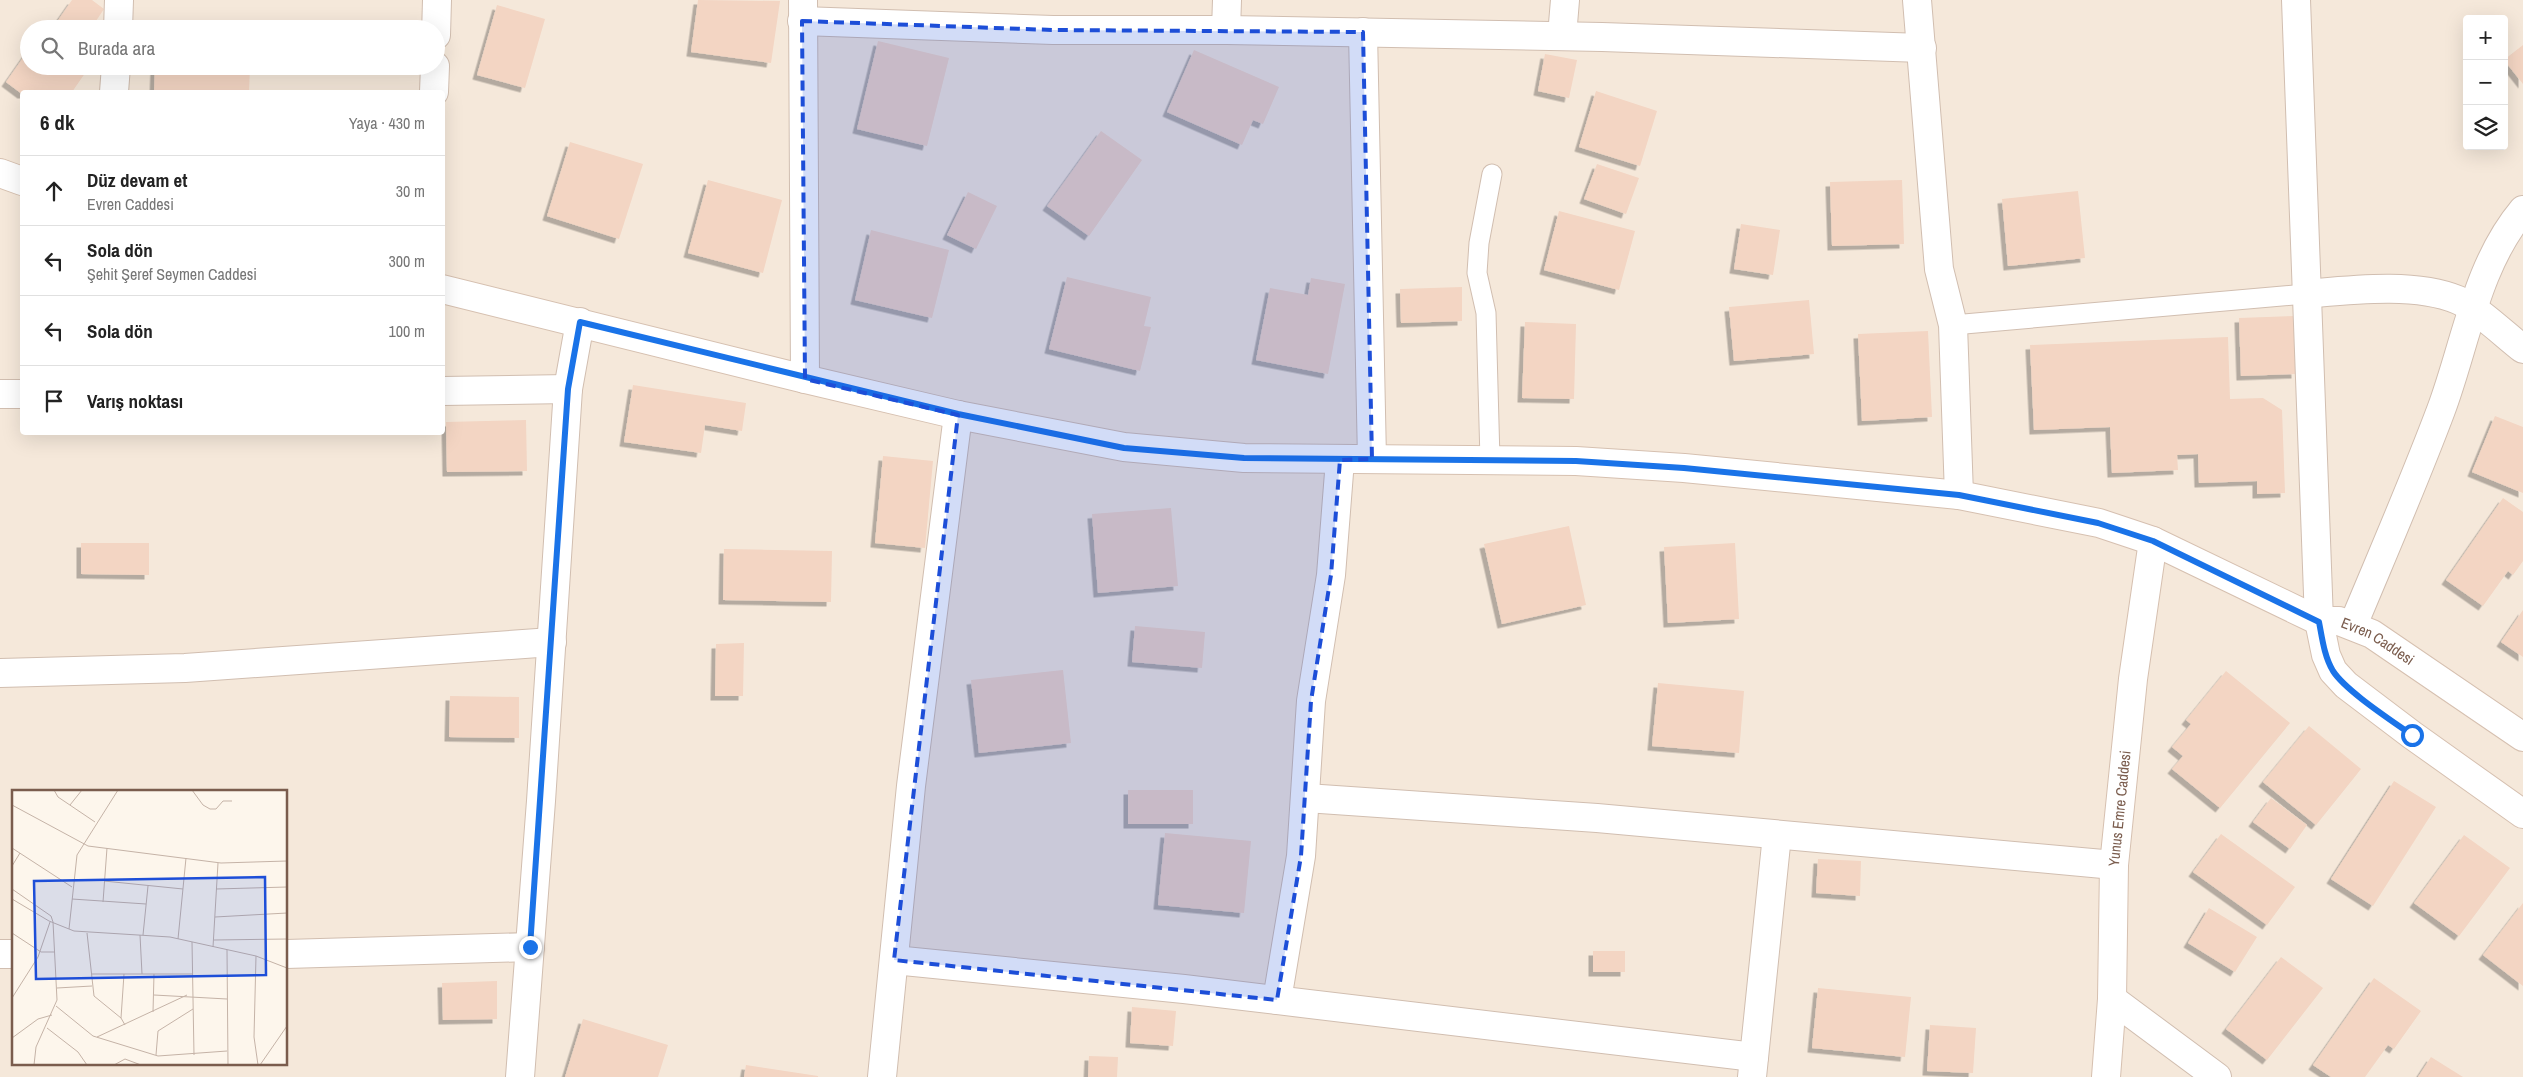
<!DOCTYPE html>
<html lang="tr">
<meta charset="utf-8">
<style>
body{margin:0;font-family:"Archivo Narrow",sans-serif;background:#f6f6f6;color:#222}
.controls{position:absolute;right:15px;top:15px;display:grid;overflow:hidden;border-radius:5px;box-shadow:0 5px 20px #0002}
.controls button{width:45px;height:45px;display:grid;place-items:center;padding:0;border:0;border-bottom:1px solid #e0e0e0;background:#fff;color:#222;font:25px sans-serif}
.stop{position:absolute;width:15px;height:15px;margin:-11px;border:4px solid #1a73e8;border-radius:50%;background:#fff}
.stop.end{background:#1a73e8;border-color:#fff;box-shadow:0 1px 5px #0008}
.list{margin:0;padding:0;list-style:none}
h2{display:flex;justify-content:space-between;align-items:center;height:65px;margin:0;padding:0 20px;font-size:21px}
h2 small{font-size:16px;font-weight:400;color:#767676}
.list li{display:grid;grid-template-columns:32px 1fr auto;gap:15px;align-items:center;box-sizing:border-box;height:70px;padding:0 20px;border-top:1px solid #e0e0e0}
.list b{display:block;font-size:19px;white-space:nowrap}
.list p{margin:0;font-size:16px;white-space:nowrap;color:#767676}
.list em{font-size:16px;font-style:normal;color:#767676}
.icon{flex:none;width:28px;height:28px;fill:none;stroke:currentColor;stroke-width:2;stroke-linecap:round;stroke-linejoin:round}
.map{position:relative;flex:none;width:2523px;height:1077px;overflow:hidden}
.search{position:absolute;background:#fff;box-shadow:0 5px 20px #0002;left:20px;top:20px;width:425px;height:55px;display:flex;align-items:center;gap:12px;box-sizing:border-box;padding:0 18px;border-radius:28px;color:#767676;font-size:19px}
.panel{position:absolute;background:#fff;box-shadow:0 5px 20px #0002;left:20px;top:90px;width:425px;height:345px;border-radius:5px}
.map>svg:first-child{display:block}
.residential{fill:#f5e8da;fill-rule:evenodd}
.building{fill:#f3d5c3;filter:url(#shadow)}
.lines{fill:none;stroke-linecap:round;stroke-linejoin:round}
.lane-casing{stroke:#d1beb0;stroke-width:21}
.street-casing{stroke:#d1beb0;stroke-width:30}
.secondary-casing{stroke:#d6c0b0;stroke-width:30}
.lane{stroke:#fff;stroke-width:19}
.street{stroke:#fff;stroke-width:28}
.secondary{stroke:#fff;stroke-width:28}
.route{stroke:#1a73e8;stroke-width:6}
.marked{fill:#1d4ed8;fill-opacity:0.2;stroke:#1d4ed8;stroke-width:4;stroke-dasharray:10 6;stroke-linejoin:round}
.labels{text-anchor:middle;stroke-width:5;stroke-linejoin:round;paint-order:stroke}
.street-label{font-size:15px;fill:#7a5c4d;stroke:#fffaf3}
.inset-road{fill:none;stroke:#c5b3a7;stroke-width:1}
.view{fill:#1d4ed8;fill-opacity:0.15;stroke:#1d4ed8;stroke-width:2.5}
.inset-edge{fill:none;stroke:#7a5c4d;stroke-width:2.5}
</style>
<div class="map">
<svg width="2523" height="1077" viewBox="0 0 2523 1077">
<defs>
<filter id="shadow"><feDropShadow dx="-4.5" dy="4.5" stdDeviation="0" flood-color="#0004"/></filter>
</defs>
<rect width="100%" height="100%" fill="#fdf6ec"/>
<!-- residential -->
<path class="residential" d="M 0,0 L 2523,0 L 2523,1077 L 0,1077 ZM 2467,19 L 2504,19 L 2504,146 L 2467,146 ZM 29,29 L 436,29 L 436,66 L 29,66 ZM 22,92 L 442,92 L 442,432 L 22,432 ZM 14,791 L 286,791 L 286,1063 L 14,1063 Z"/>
<!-- building -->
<g class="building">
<polygon points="72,0 92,0 104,9 94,24 101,29 52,29"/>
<polygon points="698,0 780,1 771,63 691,52"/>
<polygon points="497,5 545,19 525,88 477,75"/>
<polygon points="878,41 949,58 927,146 857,129"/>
<polygon points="2523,45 2523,84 2504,60"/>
<polygon points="1194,50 1279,87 1263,124 1253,120 1242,145 1167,112"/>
<polygon points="27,52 29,66 90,66 72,92 22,94 6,82"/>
<polygon points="1545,54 1577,60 1569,98 1538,91"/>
<polygon points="155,66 250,66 249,92 154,92"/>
<polygon points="1596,91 1657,111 1640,166 1579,147"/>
<polygon points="1101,131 1142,160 1089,236 1047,206"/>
<polygon points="570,142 643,164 619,239 547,216"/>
<polygon points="1597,164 1639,178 1626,214 1584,199"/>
<polygon points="708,180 782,200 763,273 688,253"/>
<polygon points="1902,180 1904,244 1832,246 1830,182"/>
<polygon points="2078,191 2085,258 2008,266 2002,199"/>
<polygon points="968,192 997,206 976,249 947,235"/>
<polygon points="1559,211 1635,231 1619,290 1544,270"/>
<polygon points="1741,224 1780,230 1773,275 1734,269"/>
<polygon points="871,230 949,250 932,318 855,300"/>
<polygon points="1067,277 1151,297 1144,326 1151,327 1140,371 1049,349"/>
<polygon points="1311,278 1345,284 1328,374 1256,360 1270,288 1308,295"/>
<polygon points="1462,287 1462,321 1401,323 1400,289"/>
<polygon points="1809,300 1814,354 1734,361 1729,307"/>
<polygon points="2294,316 2296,374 2241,376 2239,318"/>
<polygon points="1525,322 1576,324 1574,399 1522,398"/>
<polygon points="1928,331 1932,417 1862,421 1858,334"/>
<polygon points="2228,337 2230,399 2263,398 2282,410 2285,493 2257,494 2257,481 2199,483 2198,454 2177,455 2178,470 2112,473 2110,427 2034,430 2030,345"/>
<polygon points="633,385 746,403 742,431 705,425 701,453 624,442"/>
<polygon points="2495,416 2523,427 2523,493 2472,472"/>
<polygon points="526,420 527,471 447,472 446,422"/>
<polygon points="883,456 933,461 925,548 875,543"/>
<polygon points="2503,498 2523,512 2523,561 2513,575 2508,571 2483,606 2446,580"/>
<polygon points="1171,508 1178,586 1098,593 1092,514"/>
<polygon points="1569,526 1586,605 1502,624 1484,544"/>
<polygon points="81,543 149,543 149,575 81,574"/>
<polygon points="1735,543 1739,619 1668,623 1664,547"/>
<polygon points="724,549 832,551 831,602 723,600"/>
<polygon points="2523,610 2523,657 2501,642"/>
<polygon points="1135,626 1205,632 1202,668 1132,662"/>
<polygon points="744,643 743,696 715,696 716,644"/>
<polygon points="1063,670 1071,743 979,753 971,680"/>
<polygon points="2226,671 2290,723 2220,808 2172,769 2183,756 2172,747 2191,724 2186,720"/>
<polygon points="1658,683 1744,691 1739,753 1652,746"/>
<polygon points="450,696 519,697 519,738 449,737"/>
<polygon points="2309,726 2361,769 2316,825 2263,782"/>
<polygon points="2394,781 2436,807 2373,906 2331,879"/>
<rect x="1128" y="790" width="65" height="34"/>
<polygon points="2271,798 2307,825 2290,849 2253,822"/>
<polygon points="1165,833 1251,841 1244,913 1158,905"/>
<polygon points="2221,834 2295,887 2267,925 2193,872"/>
<polygon points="2464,835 2510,868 2459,936 2414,903"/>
<polygon points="1818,859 1861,861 1860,896 1816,893"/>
<polygon points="2523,903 2523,986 2483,955"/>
<polygon points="2209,908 2257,937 2235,972 2188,943"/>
<rect x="1593" y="951" width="32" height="21"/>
<polygon points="2281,957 2323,988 2267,1060 2226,1029"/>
<polygon points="2374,978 2421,1011 2394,1049 2388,1045 2365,1077 2331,1077 2313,1065"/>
<polygon points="497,981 497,1019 443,1020 442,983"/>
<polygon points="1818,988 1911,997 1905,1057 1812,1048"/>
<polygon points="1132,1007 1176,1011 1173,1046 1130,1043"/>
<polygon points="583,1019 668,1045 658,1077 565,1077"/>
<polygon points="1930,1025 1976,1028 1973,1073 1927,1071"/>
<polygon points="1089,1056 1118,1057 1117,1077 1088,1077"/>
<polygon points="2431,1057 2463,1077 2418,1077"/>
<polygon points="746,1065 818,1076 818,1077 744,1077"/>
</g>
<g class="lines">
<defs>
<g id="lane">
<polyline points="1953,325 2305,294"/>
<polyline points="1490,460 1486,313 1477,273 1479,243 1492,174"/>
</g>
<g id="street">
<polyline points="803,0 805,379"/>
<polyline points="1917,0 1939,269 1953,325 1959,495"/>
<polyline points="2296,0 2319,621"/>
<polyline points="802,21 1053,30 1226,30 1602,37 1922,48"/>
<polyline points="118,29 119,0"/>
<polyline points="1226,30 1227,0"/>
<polyline points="1363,32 1372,459"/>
<polyline points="436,35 437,0"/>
<polyline points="1562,36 1565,0"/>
<polyline points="114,92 116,66"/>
<polyline points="434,92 435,66"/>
<path d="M 2305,294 C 2351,290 2415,282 2458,300 C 2477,308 2506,336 2523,349"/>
<polyline points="442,391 568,389"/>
<polyline points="0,394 22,394"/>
<path d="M 2353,625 C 2383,553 2414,482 2441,410 C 2466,343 2476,266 2523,210"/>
<polyline points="0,673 185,668 552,642"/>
<polyline points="1306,798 1597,818 2114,865"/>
<polyline points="0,954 14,954"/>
<polyline points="286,954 530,947"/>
<polyline points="894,960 1184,989 1754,1057"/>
<polyline points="2112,999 2217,1077"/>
<polyline points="1277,1000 1301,856 1311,701 1331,575 1340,460"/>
<polyline points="520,1077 541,801 568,389 580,322"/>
<polyline points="882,1077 911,786 958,415"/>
<polyline points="1752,1077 1777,835"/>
</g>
<g id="secondary">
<polyline points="0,173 22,181"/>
<path id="s1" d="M 442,289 L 805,379 L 958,415 L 1124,447 L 1244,458 L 1576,461 L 1684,468 L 1959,495 L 2099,523 L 2153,541 L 2319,621 L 2339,621 L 2372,634 L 2523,737"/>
<polyline points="2319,621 2326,655 2333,671 2346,685 2412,735 2523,814"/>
<path id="s2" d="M 2106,1077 L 2112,999 L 2114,865 L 2133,679 L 2153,541"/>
</g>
</defs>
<!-- lane casing -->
<use href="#lane" class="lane-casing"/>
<!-- street casing -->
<use href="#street" class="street-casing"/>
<!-- secondary casing -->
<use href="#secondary" class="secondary-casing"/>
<!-- lane -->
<use href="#lane" class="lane"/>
<!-- street -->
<use href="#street" class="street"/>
<!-- secondary -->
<use href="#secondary" class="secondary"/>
</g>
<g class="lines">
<!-- route -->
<path class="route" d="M 530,947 L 568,389 L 580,322 L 958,414 L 1124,448 L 1244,458 L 1576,461 L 1684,468 L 1959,495 L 2098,523 L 2153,541 L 2319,622 C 2322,637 2324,656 2333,671 C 2346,691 2391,720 2412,735"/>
</g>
<!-- marked area -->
<path class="marked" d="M 802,21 L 1053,30 L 1363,32 L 1372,459 L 1340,460 L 1331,575 L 1311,701 L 1301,856 L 1277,1000 L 894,960 L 958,415 L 805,379 Z"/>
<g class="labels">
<!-- street labels -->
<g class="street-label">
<text dy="5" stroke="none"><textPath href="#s1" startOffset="1985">Evren Caddesi</textPath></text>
<text dy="5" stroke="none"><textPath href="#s2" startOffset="269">Yunus Emre Caddesi</textPath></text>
</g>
</g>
<!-- overview -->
<g transform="translate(12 790)">
<rect width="275" height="275" fill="#fdf6ec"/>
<path class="inset-road" d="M 42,0 L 46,7 L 83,32M 180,0 L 191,15 L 198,19 L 204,19 L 211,11 L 220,11M 0,15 L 76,56 L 209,73 L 275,71M 58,15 L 70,0M 0,58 L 60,97M 0,76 L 8,63M 92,91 L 171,99M 0,99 L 39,126 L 41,132 L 45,210 L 24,257 L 22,275M 204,99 L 275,97M 0,109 L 37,131 L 62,141 L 158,147 L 244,166 L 275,178M 60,109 L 134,114M 91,112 L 95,58M 203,127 L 275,123M 57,139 L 65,65 L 106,0M 0,143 L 29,162 L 43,162M 75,143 L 82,206 L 109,228M 128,145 L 130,184M 131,145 L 136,96M 166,149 L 174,68M 202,150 L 275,149M 180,152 L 182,265M 201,157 L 206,73M 215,160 L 216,275M 244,166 L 242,247 L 246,275M 79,184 L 181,184M 112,184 L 109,228 L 113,235M 45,198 L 80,196M 142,205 L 215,209M 0,208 L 26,167 L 38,132M 44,216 L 81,246 L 146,266 L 215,261M 141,222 L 142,184M 35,238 L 66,262 L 75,275M 85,247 L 175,205M 0,248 L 26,229 L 40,225M 144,265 L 146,241 L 181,219M 102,275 L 113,269 L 129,275M 248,275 L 275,236"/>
<path class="view" d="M 253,87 L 254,185 L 24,189 L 22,91 Z"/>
<rect width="275" height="275" class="inset-edge"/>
</g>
</svg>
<div class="controls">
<button>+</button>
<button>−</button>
<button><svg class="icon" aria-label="layers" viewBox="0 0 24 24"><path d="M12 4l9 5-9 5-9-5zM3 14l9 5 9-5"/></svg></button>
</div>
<div class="stop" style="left:2412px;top:735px"></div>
<div class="stop end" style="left:530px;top:947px"></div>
<div class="search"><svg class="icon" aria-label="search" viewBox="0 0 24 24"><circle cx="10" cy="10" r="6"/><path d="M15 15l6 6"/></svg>Burada ara</div>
<section class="panel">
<h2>6 dk<small>Yaya · 430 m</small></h2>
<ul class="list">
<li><svg class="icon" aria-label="ahead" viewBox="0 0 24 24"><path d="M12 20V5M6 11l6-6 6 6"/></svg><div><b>Düz devam et</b><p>Evren Caddesi</p></div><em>30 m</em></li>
<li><svg class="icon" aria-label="left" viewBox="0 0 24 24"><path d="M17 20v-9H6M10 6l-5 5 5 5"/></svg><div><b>Sola dön</b><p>Şehit Şeref Seymen Caddesi</p></div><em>300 m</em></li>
<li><svg class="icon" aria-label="left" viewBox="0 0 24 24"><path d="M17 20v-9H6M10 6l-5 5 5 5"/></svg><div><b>Sola dön</b></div><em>100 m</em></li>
<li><svg class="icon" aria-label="arrive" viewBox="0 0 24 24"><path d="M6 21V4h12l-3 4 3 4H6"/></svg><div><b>Varış noktası</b></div></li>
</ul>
</section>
</div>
